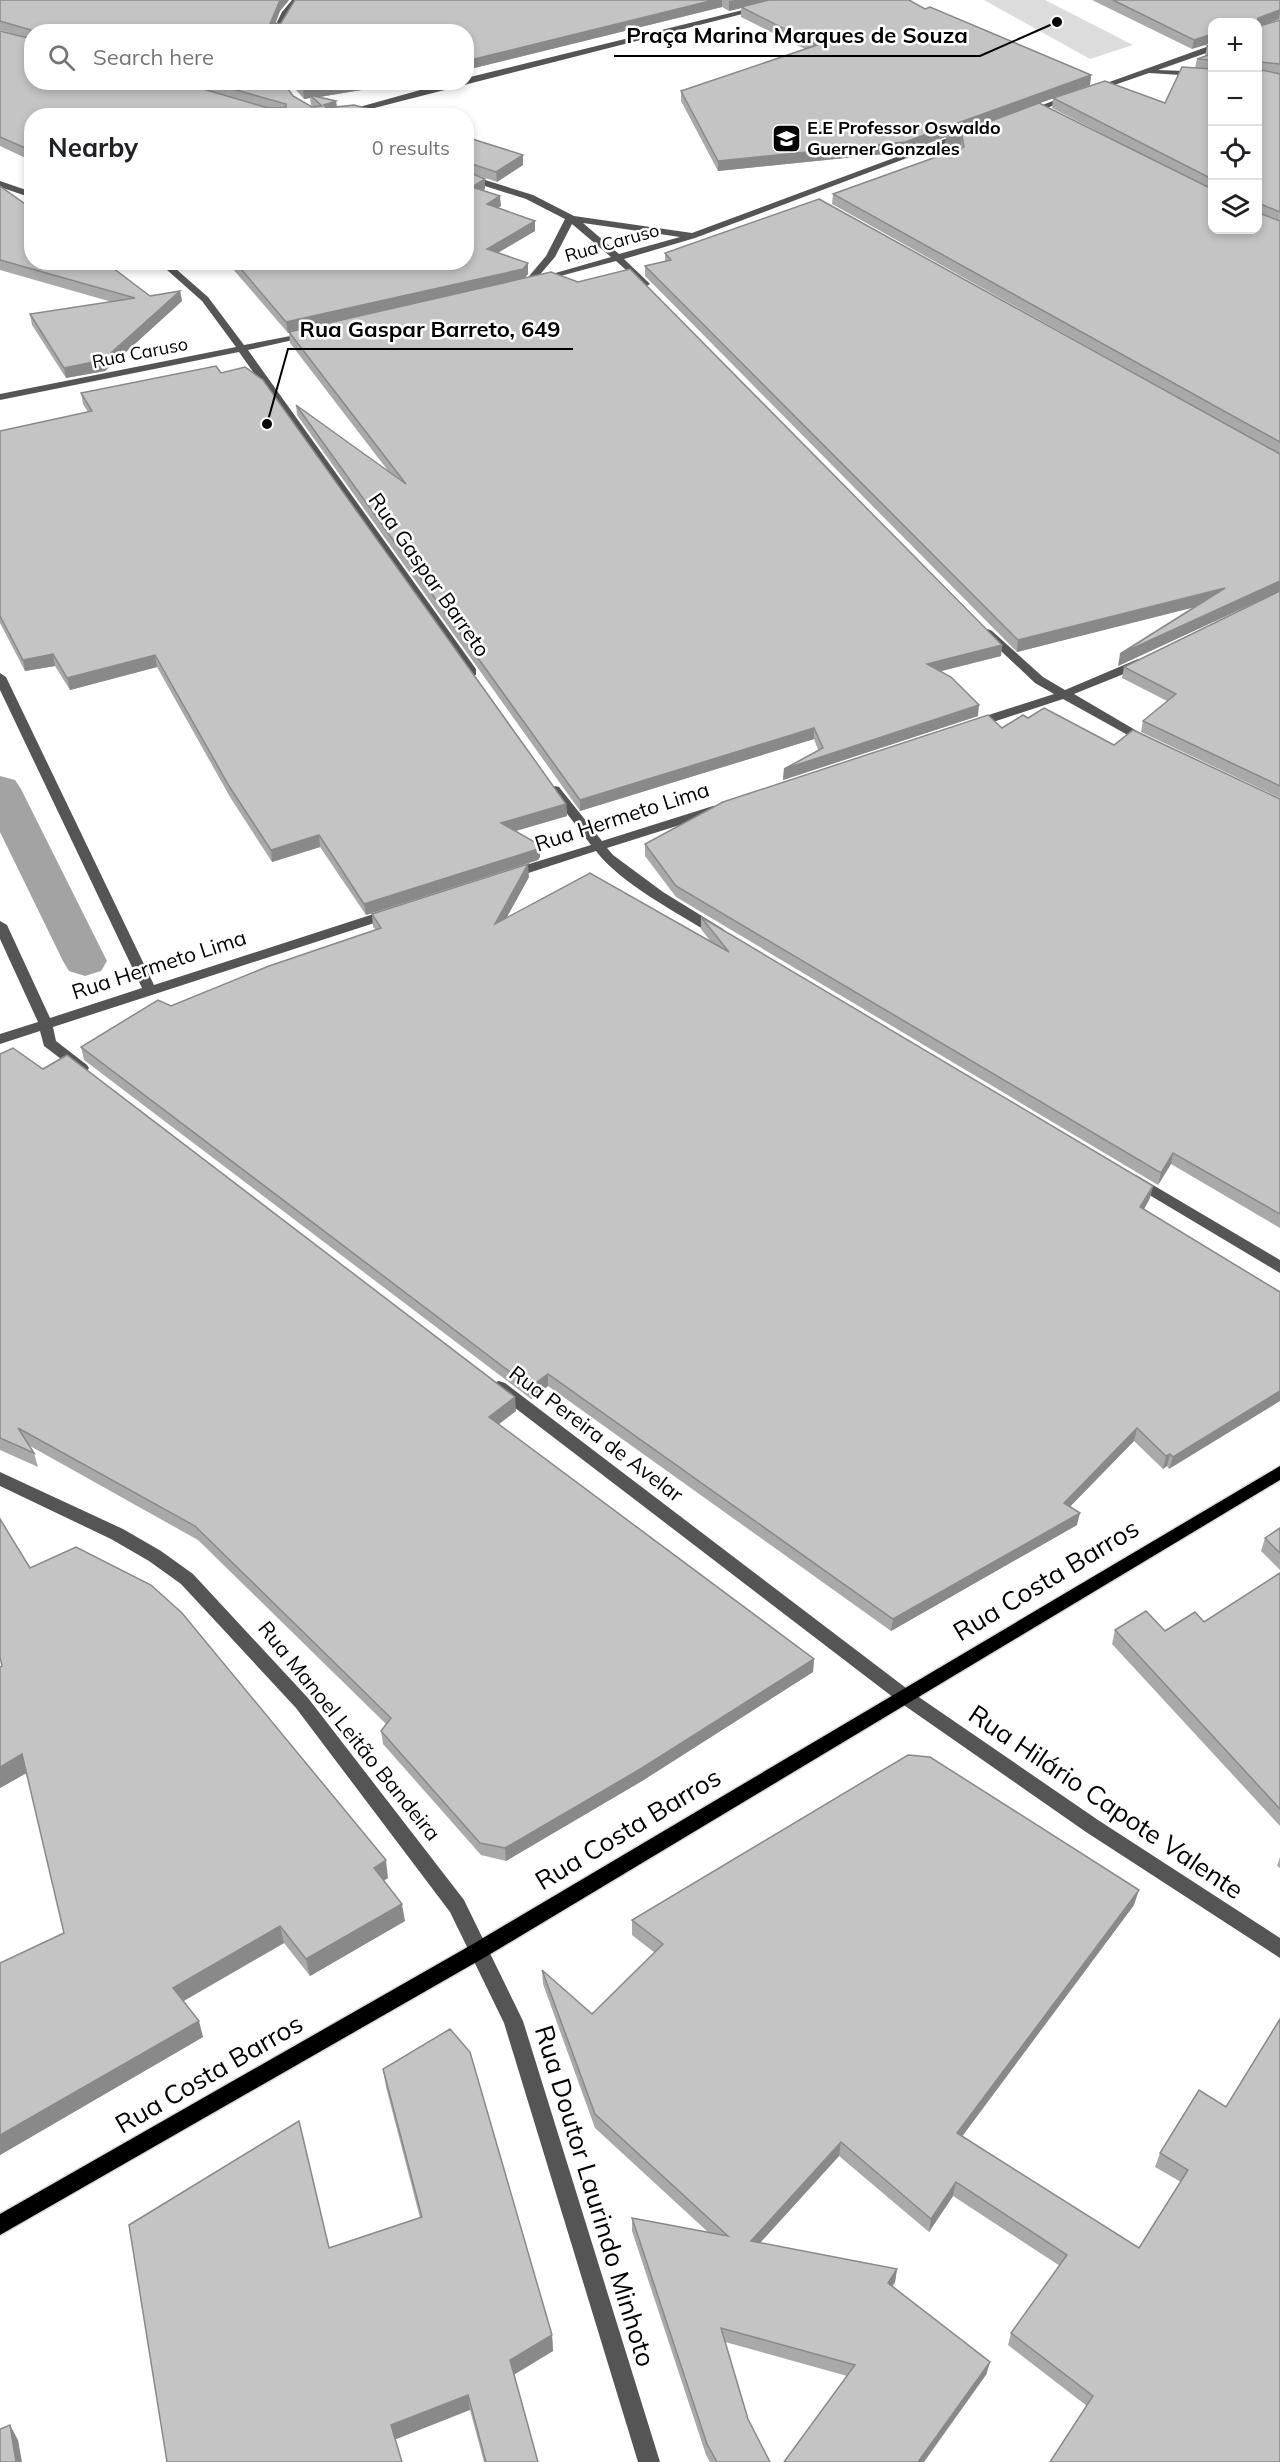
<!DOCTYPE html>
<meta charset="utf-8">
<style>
body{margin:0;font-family:Mulish,sans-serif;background:#f2f2f2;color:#202124}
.controls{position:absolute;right:18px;top:18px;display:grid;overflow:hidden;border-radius:12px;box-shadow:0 3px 9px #0003}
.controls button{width:54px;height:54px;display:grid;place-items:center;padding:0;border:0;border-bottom:2px solid #e0e0e0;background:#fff;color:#202124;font:30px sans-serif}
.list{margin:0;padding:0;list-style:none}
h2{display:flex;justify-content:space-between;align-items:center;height:78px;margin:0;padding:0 24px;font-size:26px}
h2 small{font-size:20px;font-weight:400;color:#757577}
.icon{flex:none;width:33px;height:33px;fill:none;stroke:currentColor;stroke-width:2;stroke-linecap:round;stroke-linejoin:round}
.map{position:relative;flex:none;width:1280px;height:2462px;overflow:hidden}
.search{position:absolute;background:#fff;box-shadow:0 3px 9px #0003;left:24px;top:24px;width:450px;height:66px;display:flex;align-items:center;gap:15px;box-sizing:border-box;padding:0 21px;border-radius:24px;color:#757577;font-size:22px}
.panel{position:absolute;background:#fff;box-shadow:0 3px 9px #0003;left:24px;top:108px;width:450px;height:162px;border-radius:24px}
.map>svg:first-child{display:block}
.green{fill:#dcdcdc}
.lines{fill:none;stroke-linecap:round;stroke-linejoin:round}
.canal{fill:#a3a3a3;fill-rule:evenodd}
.major-casing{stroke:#dbdbdb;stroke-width:3}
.minor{fill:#555;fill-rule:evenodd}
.major{fill:#000;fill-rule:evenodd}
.wall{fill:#a9a9a9;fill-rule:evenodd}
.shaded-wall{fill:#898989}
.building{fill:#c4c4c4;stroke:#898989;stroke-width:1.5}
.labels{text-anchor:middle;stroke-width:5;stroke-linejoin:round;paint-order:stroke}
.far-poi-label{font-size:18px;font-weight:bold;fill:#000;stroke:#fff;text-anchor:start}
.far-street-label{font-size:18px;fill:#000;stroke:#fff}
.street-label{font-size:21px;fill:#000;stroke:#fff}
.near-street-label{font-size:26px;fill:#000;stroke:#fff}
.leader{fill:none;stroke:#000;stroke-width:2}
.callout-dot{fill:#000;stroke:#fff;stroke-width:2}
.callout-label{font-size:22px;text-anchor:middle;font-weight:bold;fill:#000;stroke:#fff;stroke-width:5;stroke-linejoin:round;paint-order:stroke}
</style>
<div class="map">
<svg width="1280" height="2462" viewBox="0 0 1280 2462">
<rect width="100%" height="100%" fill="#fff"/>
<!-- green -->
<polygon class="green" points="984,0 1045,0 1133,45 1090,59"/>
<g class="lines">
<!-- canal -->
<polygon class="canal" points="0,776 15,780 21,789 107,961 101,971 85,976 69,971 63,961 0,832"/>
<defs>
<polygon id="major" points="1280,1466 1280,1480 487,1956 0,2235 0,2214 473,1944"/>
</defs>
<!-- major casing -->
<use href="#major" class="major-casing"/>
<!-- minor -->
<g class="minor">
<polygon points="292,0 301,0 290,13 280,32 272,32 282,12"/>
<polygon points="783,0 797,0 343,116 327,116 449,82 466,82 466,78"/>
<polygon points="1212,45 1212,51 1158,70 1212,72 1212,77 1149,73 1097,91 1090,89"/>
<polygon points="220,82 240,82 184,95 180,92"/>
<polygon points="1068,95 1075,97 1029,115 1022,113"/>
<path d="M 961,133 L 968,135 L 695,238 L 624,259 L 648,282 L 650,284 L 645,287 L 616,261 L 538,282 L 538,278 L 611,257 L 572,224 L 555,257 L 531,285 L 525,285 L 525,281 L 546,256 L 565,219 L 526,199 L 466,180 L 466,174 L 533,195 L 574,216 L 692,233 ZM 583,223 L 680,237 L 619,254 Z"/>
<polygon points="0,181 32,192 32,198 0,187"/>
<polygon points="158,262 168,262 208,297 244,345 311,332 311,336 248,350 476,669 476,675 468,675 239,352 0,400 0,394 236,347 202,301"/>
<polygon points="988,629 992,631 1043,677 1065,690 1138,659 1146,659 1146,665 1074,694 1154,741 1148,745 1144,744 1063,699 978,727 970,727 970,721 1054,694 1035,683 984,635 982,633"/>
<polygon points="0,673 6,677 154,985 386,910 391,909 398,913 396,916 53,1027 56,1041 87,1065 89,1068 87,1071 77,1071 44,1046 40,1031 0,1044 0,1034 38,1022 0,939 0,921 7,925 50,1018 142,988 0,690"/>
<path d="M 555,786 L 559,787 L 602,841 L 713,806 L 721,806 L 721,812 L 607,848 L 613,855 L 663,892 L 723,929 L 725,932 L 723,935 L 713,935 C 678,913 621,884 596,851 L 516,877 L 506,877 L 504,874 L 506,871 L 591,845 L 549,790 Z"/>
<polygon points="1136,1175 1280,1260 1280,1273 1131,1184 1129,1180"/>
<polygon points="499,1381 505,1383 910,1691 1098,1820 1280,1938 1280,1958 1086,1832 898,1701 493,1391 491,1387 493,1383"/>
<polygon points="0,1472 123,1529 161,1551 193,1574 308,1698 464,1900 523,2021 660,2462 638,2462 504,2023 450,1912 296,1708 181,1584 149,1561 111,1539 0,1486"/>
</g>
<!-- major -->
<use href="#major" class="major"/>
</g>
<!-- wall -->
<g class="wall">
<path d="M 0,0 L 289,0 L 280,11 L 275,24 L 281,23 L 295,0 L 909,0 L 925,9 L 1091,75 L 1090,85 L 904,152 L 718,171 L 681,101 L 681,91 L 805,49 L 741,17 L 741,8 L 729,11 L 722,7 L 466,70 L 466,32 L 32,82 L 283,82 L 293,96 L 312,107 L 314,107 L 311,105 L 310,98 L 304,99 L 289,82 L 410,82 L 319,97 L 336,101 L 337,107 L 397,116 L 32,116 L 32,161 L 0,146 L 0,31 L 24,37 L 0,30 ZM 208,83 L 209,91 L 194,87 Z"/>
<polygon points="1092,0 1280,0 1280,19 1279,19 1260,26 1280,20 1280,591 1118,666 1197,606 1017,652 645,276 645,266 665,261 665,253 1190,404 832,204 833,194 961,148 961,146 945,148 946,138 1039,103 1161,164 1052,108 1053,98 1165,103 1195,68 1197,59 1205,56 1207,46 1212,44 1212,230 1257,230 1212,22 1192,49"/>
<polygon points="466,137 523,165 497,182 474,174 485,179 485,189 483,190 501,206 498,208 535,221 535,231 498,253 528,274 524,278 1002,645 1001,656 940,671 978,716 783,780 784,769 818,750 814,739 580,811 297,415 296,405 389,472 290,343 289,333 288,333 232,268 224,270 216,262 466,262"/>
<polygon points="0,186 150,296 180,291 182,301 105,371 66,378 32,325 30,314 112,302 0,270"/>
<polygon points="81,393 566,804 567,816 515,831 540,845 540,857 538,860 366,915 320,847 272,862 230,797 157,667 70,690 55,666 25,671 0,623 0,431 88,412 83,404"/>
<polygon points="1280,591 1280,798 1141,732 1143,721 1167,701 1122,678 1124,667"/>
<polygon points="1028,718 1280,799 1280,1228 1171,1164 1158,1185 676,897 645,856 645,844 1002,728"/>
<polygon points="529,877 506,918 711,942 701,929 701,917 1150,1198 1144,1209 1280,1292 1169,1469 1167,1466 1163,1469 1134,1441 1070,1506 1077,1525 891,1631 548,1386 531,1399 84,1060 81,1047 171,1006 376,930 373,927 372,914"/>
<polygon points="0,1054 516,1411 499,1424 814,1659 813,1672 642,1781 506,1861 481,1855 383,1744 381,1731 386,1724 198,1540 30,1446 34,1453 38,1467 0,1450"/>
<polygon points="1280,1528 1280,1570 1261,1551 1265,1538"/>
<polygon points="30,1568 388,1878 384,1880 405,1921 310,1976 284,1943 184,2001 203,2037 0,2155 0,1963 64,1933 27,1773 0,1788 2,1666"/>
<polygon points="1280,1573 1280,1826 1112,1644 1115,1630 1165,1631 1204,1622"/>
<polygon points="1280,1857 1280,1868 1277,1866"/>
<polygon points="1134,1905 962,2136 1139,2248 1181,2182 1155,2167 1160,2153 1199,2090 1280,2462 1087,2406 1008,2345 1011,2333 1060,2266 953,2196 929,2232 839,2156 760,2243 897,2269 895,2282 892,2286 990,2362 986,2375 847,2376 725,2342 748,2419 770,2462 710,2462 706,2455 632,2231 632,2218 709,2233 595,2128 543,1984 542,1970 592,2014 655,1953 632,1935 632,1920"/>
<polygon points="383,2069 552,2335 553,2351 514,2374 538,2462 484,2462 470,2410 329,2248 420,2218 386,2087"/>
</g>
<!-- shaded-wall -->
<g class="shaded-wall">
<polygon points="280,0 289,0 280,11 272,32 270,24"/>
<polygon points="714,0 722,0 722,7 466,70 466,61"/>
<polygon points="735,0 774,0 729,11 729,1"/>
<polygon points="1280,10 1279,19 1257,27 1258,18"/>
<polygon points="1212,34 1212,43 1192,49 1194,40"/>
<polygon points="1091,75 1090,85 904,152 718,171 718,161"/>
<polygon points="189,82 210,82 190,88"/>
<polygon points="347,82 410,82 313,98 310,95 310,98 304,99 303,89"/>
<polygon points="336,101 337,111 325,115 324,105"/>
<polygon points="962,136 961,146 945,148 946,138"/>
<polygon points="523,155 523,165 497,182 496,172"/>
<polygon points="485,179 485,189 473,197 472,187"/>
<polygon points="500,196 501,206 488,214 487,204"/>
<polygon points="535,221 535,231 487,259 487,249"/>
<polygon points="223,262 232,262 232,268 224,270"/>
<polygon points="528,263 528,274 524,279 288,333 286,322"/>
<polygon points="180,291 182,301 105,371 66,378 64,368"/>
<polygon points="1280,581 1280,591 1118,666 1120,654"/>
<polygon points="1225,588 1223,600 1017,652 1018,640"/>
<polygon points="1002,645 1001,656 926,675 927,664"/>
<polygon points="53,654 55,666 25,671 23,660"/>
<polygon points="155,655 157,667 70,690 67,678"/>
<polygon points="979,705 978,716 783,780 784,769"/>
<polygon points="814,728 814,739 580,811 580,800"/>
<polygon points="566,804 567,816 502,835 501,823"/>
<polygon points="319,835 320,847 272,862 271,850"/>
<polygon points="540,845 540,857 538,860 366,915 364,904"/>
<polygon points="528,864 529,877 496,937 495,924"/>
<polygon points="1173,1153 1171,1164 1158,1185 1161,1173"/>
<polygon points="1153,1186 1150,1198 1138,1220 1140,1207"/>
<polygon points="548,1374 548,1386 531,1399 530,1387"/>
<polygon points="1280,1391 1280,1401 1169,1469 1173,1457"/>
<polygon points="515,1397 516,1411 490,1431 489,1417"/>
<polygon points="1137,1428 1134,1441 1062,1515 1064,1503"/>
<polygon points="1170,1454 1167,1466 1163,1469 1166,1456"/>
<polygon points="1080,1513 1077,1525 891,1631 893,1619"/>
<polygon points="814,1659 813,1672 642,1781 506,1861 505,1848"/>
<polygon points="22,1754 28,1772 0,1788 0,1767"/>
<polygon points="386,1860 388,1878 377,1885 374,1868"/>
<polygon points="1139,1890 1134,1905 955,2146 957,2133"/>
<polygon points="402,1904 405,1921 310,1976 306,1959"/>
<polygon points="280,1926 284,1943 178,2004 173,1988"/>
<polygon points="199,2021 203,2037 0,2155 0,2135"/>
<polygon points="841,2142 839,2156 750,2254 751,2241"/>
<polygon points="956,2182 953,2196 929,2232 931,2219"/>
<polygon points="897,2269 895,2282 886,2296 888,2283"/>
<polygon points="552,2335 553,2351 512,2376 510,2360"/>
<polygon points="990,2362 986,2375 924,2462 918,2462"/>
<polygon points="468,2395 470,2410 394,2440 391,2425"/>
<polygon points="10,2425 18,2440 22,2462 16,2462"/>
</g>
<!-- building -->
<g class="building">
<polygon points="0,0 280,0 270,24 281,23 295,0 714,0 466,61 466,32 32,32 32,36 31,30 0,21"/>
<polygon points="769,0 909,0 925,9 930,7 1091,75 905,142 718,161 681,91 817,45 741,7"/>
<polygon points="1113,0 1280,0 1280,10 1258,18 1257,23 1212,22 1212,34 1194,40"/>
<polygon points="1280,20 1280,64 1260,62 1257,69 1257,24 1260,26"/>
<polygon points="0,31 32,39 32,82 179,82 268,108 286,108 286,104 208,82 283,82 293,96 312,107 322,106 310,95 336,101 324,105 326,108 354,105 397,116 32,116 32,151 0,137"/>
<polygon points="1212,44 1212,49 1207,46"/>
<polygon points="1212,54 1212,60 1197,59"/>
<polygon points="1182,67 1212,69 1212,179 1053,98 1105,81 1165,103"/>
<polygon points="1257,69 1280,74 1280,212 1258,203 1259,213 1280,221 1280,442 833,194 964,147 962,136 946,138 1039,103 1212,189 1212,230 1257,230"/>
<polygon points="297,82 347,82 303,89"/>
<polygon points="466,137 523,155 496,172 466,162"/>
<polygon points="466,171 485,179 472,187 500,196 487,204 535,221 487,249 528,263 523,269 286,322 235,262 466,262"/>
<polygon points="0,186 32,209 32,262 105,262 150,296 180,291 103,360 64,368 30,314 135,298 0,260"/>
<polygon points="819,199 1280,454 1280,581 1120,654 1225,588 1018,640 645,266 671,260 665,253"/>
<polygon points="630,269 1002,645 927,664 951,677 979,705 784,769 823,748 814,728 580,800 296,405 406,484 289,332 551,272 578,282"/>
<polygon points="216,366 221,373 245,367 263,380 566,804 501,823 540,845 538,849 364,904 319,835 271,850 229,786 155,655 67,678 53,654 23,660 0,616 0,431 92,411 81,393"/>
<polygon points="1280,591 1280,786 1143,721 1176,694 1124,667"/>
<polygon points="1044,708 1114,745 1133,730 1280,799 1280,1214 1173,1153 1161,1173 676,886 645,844 723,802 988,715 1002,728 1023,715 1028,718"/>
<polygon points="528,864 495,924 590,873 729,952 701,917 1153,1186 1140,1207 1280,1292 1280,1391 1173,1457 1170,1454 1166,1456 1137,1428 1064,1503 1080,1513 893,1619 548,1374 530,1387 81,1047 158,1000 171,1006 269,966 381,928 372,914"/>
<polygon points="13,1048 43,1069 67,1055 515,1397 489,1417 814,1659 642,1768 505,1848 480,1843 381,1731 391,1718 195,1526 18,1428 34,1453 0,1438 0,1054"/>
<polygon points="0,1519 30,1568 76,1547 151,1585 182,1613 386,1860 374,1868 402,1904 306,1959 280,1926 173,1988 199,2021 0,2135 0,1963 64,1933 22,1754 0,1767 0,1667 2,1666 0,1657"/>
<polygon points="1280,1528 1280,1553 1265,1538"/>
<polygon points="1280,1573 1280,1809 1115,1630 1146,1611 1165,1631 1195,1612 1204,1622"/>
<polygon points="908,1755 930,1757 1139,1890 957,2133 1139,2248 1188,2170 1160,2153 1199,2090 1226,2107 1280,2019 1280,2462 1050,2462 1093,2396 1011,2333 1067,2255 956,2182 931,2219 841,2142 751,2241 897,2269 888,2283 990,2362 918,2462 784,2462 855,2365 721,2328 748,2419 770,2462 717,2462 707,2444 632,2218 728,2236 595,2114 542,1970 592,2014 663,1944 632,1920"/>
<polygon points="450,2029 470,2052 552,2335 510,2360 538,2462 486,2462 468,2395 391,2425 402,2462 167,2462 129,2225 299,2121 329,2248 422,2217 383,2069"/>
<polygon points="10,2425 16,2462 0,2462 0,2429"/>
</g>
<!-- icons -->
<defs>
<symbol id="school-square" viewBox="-11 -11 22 22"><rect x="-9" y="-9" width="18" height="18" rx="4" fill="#000" stroke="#fff"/><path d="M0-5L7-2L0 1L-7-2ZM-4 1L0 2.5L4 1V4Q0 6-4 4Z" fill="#fff"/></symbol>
</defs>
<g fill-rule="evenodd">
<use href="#school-square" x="770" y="122" width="33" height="33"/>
</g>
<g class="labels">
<!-- far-poi labels -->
<g class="far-poi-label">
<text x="807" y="134">E.E Professor Oswaldo<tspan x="807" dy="21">Guerner Gonzales</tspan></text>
</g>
<!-- far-street labels -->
<g class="far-street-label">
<text transform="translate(612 243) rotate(-16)" y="6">Rua Caruso</text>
<text transform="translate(140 353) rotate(-11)" y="6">Rua Caruso</text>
</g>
<!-- street labels -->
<g class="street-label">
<text transform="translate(429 575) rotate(55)" y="7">Rua Gaspar Barreto</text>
<text transform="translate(622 817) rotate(-18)" y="7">Rua Hermeto Lima</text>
<text transform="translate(159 965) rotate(-18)" y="7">Rua Hermeto Lima</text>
<text transform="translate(596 1434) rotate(37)" y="7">Rua Pereira de Avelar</text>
<text transform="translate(349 1731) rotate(51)" y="7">Rua Manoel Leitão Bandeira</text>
</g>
<!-- near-street labels -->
<g class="near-street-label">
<text transform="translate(1046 1580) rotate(-31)" y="9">Rua Costa Barros</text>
<text transform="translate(1106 1802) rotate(34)" y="9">Rua Hilário Capote Valente</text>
<text transform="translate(628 1829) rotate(-31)" y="9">Rua Costa Barros</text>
<text transform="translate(209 2074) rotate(-30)" y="9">Rua Costa Barros</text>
<text transform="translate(595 2196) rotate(73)" y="9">Rua Doutor Laurindo Minhoto</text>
</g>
</g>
<!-- callouts -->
<path class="leader" d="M1057 22L980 56H614M267 424L288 349H573"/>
<g class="callout-dot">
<circle cx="1057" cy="22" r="6"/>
<circle cx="267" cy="424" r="6"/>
</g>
<g class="callout-label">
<text x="797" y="43">Praça Marina Marques de Souza</text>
<text x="430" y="337">Rua Gaspar Barreto, 649</text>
</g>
</svg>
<div class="controls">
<button>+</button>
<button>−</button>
<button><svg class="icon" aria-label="locate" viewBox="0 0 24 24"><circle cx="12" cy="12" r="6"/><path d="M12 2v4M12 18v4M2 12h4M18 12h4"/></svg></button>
<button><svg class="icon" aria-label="layers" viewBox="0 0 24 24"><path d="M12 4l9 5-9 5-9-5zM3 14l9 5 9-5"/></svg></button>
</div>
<div class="search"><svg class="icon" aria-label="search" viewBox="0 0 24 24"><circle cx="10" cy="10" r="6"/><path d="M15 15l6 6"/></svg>Search here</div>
<section class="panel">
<h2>Nearby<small>0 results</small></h2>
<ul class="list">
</ul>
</section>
</div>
